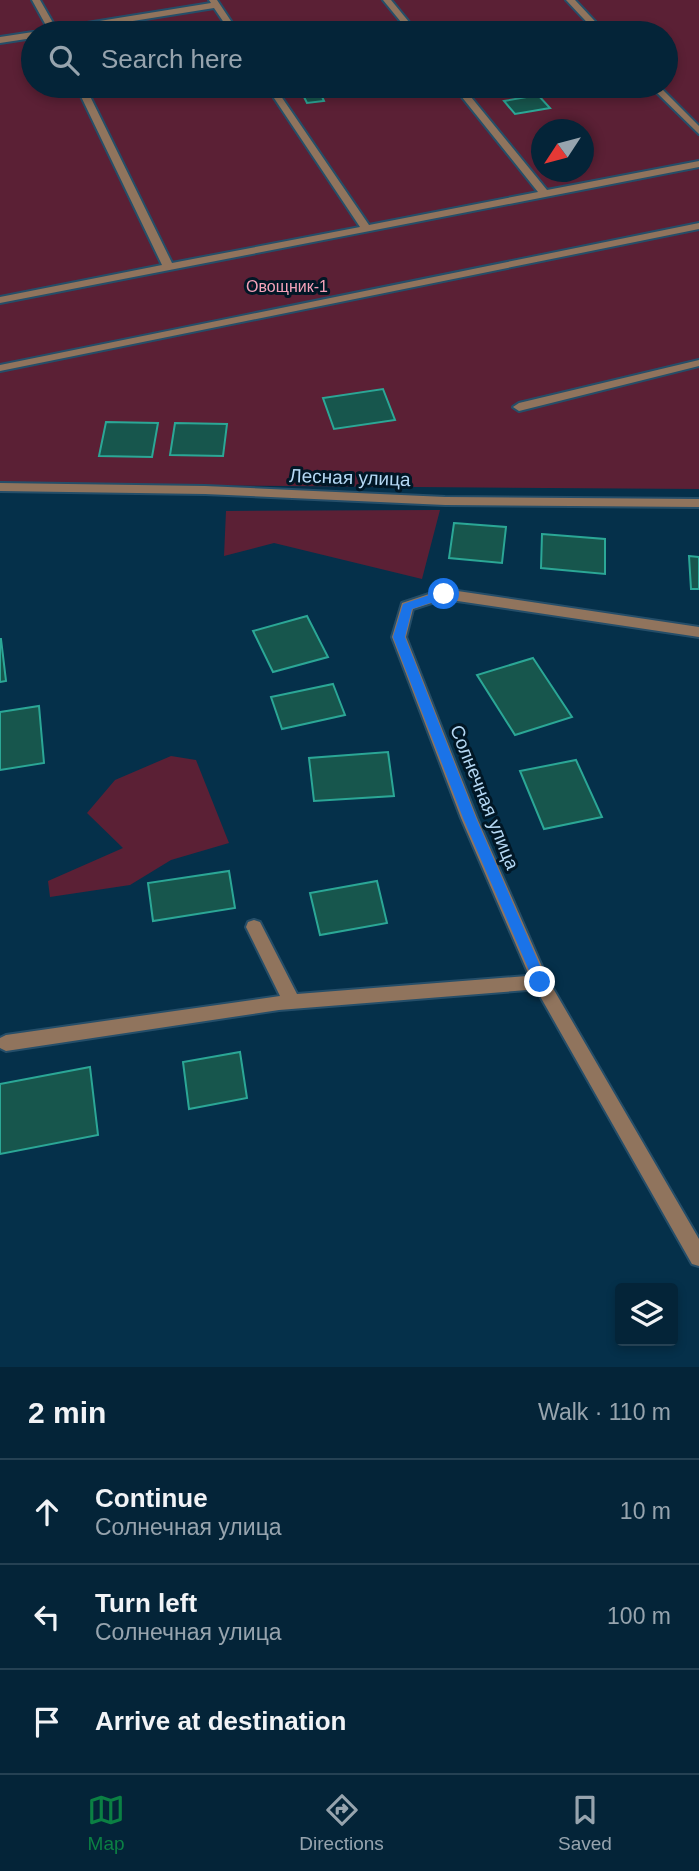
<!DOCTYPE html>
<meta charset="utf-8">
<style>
body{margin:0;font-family:Helvetica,sans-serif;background:#123043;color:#f1f3f6}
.controls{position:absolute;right:21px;bottom:21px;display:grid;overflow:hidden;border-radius:7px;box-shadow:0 4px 10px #0003}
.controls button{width:63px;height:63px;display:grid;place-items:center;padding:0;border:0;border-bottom:2px solid #254153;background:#042438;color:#f1f3f6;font:35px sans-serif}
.compass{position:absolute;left:531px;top:119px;width:63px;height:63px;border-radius:50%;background:#042438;box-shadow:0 4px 10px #0003;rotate:234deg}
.stop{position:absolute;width:21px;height:21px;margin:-16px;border:5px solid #1a73e8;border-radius:50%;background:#fff}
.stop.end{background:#1a73e8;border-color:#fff;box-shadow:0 2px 7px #0008}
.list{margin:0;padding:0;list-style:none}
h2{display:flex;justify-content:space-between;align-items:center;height:91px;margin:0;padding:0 28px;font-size:30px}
h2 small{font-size:23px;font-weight:400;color:#97a4ae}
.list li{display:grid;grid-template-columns:46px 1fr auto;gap:21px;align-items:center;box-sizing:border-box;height:105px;padding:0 28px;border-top:2px solid #254153}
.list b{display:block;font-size:26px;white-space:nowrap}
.list p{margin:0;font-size:23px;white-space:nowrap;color:#97a4ae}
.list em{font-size:23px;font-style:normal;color:#97a4ae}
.icon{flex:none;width:38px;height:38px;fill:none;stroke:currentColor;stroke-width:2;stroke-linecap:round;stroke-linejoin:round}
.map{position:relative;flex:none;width:699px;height:1367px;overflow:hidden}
.search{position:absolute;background:#042438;box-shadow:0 4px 10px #0003;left:21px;right:21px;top:21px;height:77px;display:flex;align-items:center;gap:18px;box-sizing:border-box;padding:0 24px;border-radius:38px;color:#97a4ae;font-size:26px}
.sheet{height:406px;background:#042438}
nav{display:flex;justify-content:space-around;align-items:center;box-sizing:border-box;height:98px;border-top:2px solid #254153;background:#042438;font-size:19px;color:#97a4ae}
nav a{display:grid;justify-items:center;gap:4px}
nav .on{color:#0b8043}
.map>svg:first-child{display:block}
.green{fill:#5b2035;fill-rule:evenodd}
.building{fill:#17564d;stroke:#2ba796;stroke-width:2}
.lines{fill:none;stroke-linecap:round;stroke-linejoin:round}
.service-casing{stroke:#254e69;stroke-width:4}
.minor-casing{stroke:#254e69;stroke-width:4}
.service{fill:#90745d;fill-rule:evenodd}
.minor{fill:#90745d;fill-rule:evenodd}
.route{fill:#1a73e8}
.labels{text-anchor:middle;stroke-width:6;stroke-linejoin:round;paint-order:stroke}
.far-park-label{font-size:16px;fill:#f5a2b9;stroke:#011726}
.street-label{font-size:19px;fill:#b5d8f4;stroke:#011726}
</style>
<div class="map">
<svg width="699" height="1367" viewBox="0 0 699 1367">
<rect width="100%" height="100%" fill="#05304a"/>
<!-- green -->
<g class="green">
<path d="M 0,0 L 699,0 L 699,489 L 0,484 ZM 33,33 L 666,33 L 666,86 L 33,86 ZM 542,130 L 584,130 L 584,172 L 542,172 Z"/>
<polygon points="440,510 422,579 274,543 224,556 226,511"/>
<polygon points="171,756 196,760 229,843 171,860 130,885 50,897 48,881 123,848 87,813 115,780"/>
</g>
<!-- building -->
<g class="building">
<polygon points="319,90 324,101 307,103 303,95"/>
<polygon points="538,95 550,108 515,114 504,101"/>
<polygon points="383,389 395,420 334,429 323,398"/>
<polygon points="106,422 158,423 152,457 99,456"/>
<polygon points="175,423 227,424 223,456 170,455"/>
<polygon points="454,523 506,527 502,563 449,558"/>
<polygon points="542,534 605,539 605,574 541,568"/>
<polygon points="689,556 699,557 699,589 691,589"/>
<polygon points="307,616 328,657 273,672 253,631"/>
<polygon points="1,639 6,681 0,682 0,639"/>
<polygon points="533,658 572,717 515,735 477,675"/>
<polygon points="333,684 345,715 282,729 271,697"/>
<polygon points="39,706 44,763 0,770 0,712"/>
<polygon points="388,752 394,796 314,801 309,758"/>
<polygon points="576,760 602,817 544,829 520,771"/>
<polygon points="229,871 235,908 153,921 148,883"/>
<polygon points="377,881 387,923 320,935 310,893"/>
<polygon points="240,1052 247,1098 189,1109 183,1062"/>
<polygon points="90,1067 98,1135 0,1154 0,1084"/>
</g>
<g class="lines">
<defs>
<g id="service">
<polygon points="32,0 40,0 56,28 211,3 209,0 217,0 239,33 231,33 214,8 58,33 37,33 48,29"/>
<polygon points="383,0 391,0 418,33 410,33"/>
<polygon points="566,0 575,0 606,33 597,33"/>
<polygon points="33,32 36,33 33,33 33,38 0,43 0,37"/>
<polygon points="76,86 85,86 172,263 360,227 266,86 274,86 369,225 538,192 453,86 462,86 547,190 699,161 699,167 0,303 0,297 162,265"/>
<polygon points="650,86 659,86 699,126 699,134"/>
<polygon points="699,223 699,229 0,371 0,365"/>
<polygon points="699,360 699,366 519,411 513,407 519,403"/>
<polygon points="254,920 260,922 297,994 540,975 546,977 548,982 546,987 540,989 279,1010 6,1051 0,1048 0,1038 6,1035 280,996 246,927 248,922"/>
</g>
<g id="minor">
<polygon points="0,483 205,486 445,497 699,499 699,507 445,505 205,494 0,491"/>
<polygon points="444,589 699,627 699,637 444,599 413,609 406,637 477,818 547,978 699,1239 699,1266 692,1264 532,982 461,818 392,637 402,603"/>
</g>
</defs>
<!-- service casing -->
<use href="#service" class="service-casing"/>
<!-- minor casing -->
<use href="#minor" class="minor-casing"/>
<!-- service -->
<use href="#service" class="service"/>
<!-- minor -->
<use href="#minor" class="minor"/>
</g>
<!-- route -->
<polygon class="route" points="444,590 448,591 448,597 412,609 405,637 476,818 547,982 540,988 534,982 463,818 393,637 403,604"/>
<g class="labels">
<!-- far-park labels -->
<g class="far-park-label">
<text x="287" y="292">Овощник-1</text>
</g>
<!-- street labels -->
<g class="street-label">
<text transform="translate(350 477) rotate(2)" y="7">Лесная улица</text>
<text transform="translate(485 797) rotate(68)" y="7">Солнечная улица</text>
</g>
</g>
</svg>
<div class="controls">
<button><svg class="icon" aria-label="layers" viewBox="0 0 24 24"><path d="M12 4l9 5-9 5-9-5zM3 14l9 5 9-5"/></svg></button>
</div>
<svg class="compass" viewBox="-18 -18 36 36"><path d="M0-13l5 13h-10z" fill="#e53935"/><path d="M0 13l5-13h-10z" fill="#97a4ae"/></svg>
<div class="stop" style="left:444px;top:594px"></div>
<div class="stop end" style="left:540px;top:982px"></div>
<div class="search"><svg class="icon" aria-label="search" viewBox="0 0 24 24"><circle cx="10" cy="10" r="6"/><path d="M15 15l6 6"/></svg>Search here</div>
</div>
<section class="sheet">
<h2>2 min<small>Walk · 110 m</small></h2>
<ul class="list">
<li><svg class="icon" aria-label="ahead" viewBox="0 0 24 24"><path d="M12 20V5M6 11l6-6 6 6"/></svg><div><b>Continue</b><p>Солнечная улица</p></div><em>10 m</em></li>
<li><svg class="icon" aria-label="left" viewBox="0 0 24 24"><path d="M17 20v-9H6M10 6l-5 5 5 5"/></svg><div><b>Turn left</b><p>Солнечная улица</p></div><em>100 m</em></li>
<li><svg class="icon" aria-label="arrive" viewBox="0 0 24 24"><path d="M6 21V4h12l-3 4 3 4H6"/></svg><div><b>Arrive at destination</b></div></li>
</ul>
</section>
<nav>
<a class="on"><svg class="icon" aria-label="map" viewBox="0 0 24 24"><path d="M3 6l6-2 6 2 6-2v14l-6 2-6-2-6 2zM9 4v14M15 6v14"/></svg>Map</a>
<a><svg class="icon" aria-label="directions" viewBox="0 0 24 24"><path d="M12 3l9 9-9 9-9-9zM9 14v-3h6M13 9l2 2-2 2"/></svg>Directions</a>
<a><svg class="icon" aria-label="saved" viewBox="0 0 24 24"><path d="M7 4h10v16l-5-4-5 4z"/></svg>Saved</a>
</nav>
